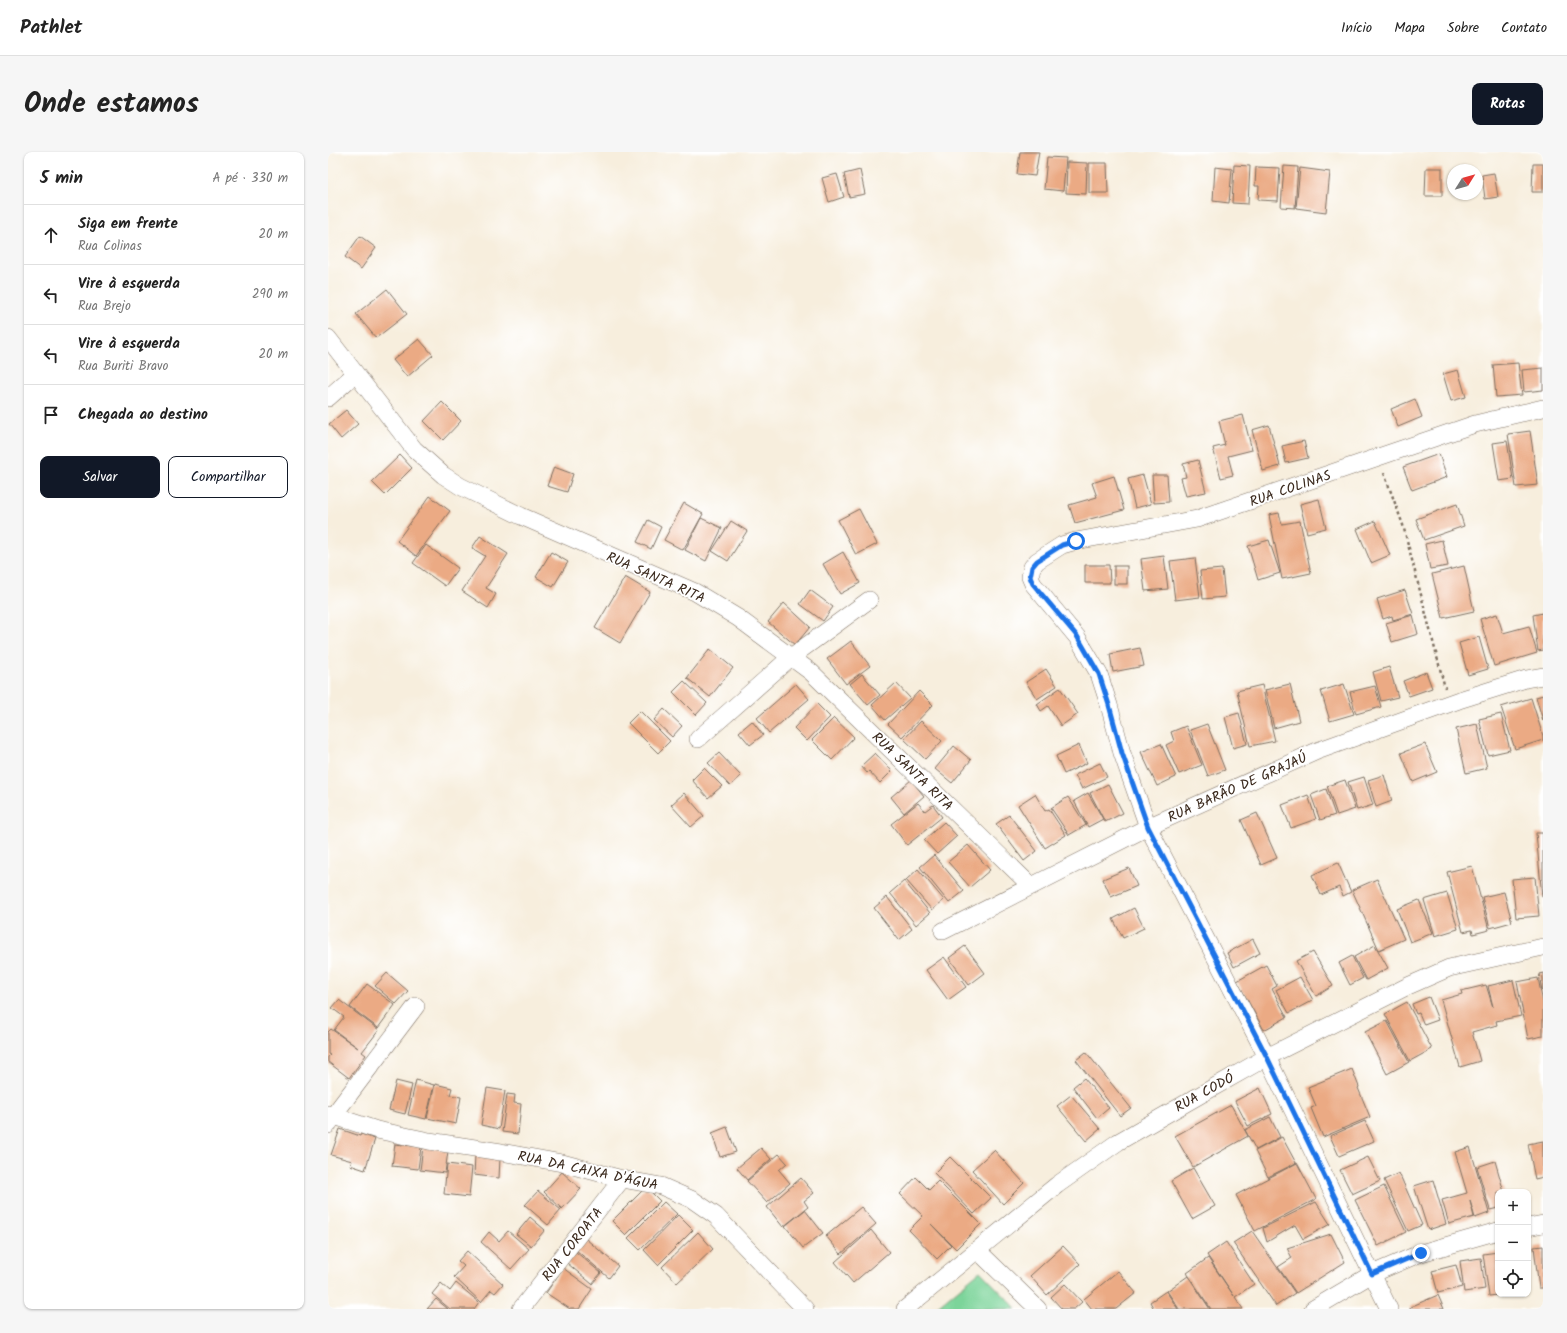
<!DOCTYPE html>
<html lang="pt">
<meta charset="utf-8">
<style>
body{margin:0;font-family:Kalam,sans-serif;background:#f6f6f6;color:#222}
.controls{position:absolute;right:12px;bottom:12px;display:grid;overflow:hidden;border-radius:8px;box-shadow:0 1px 3px #0004}
.controls button{width:36px;height:36px;display:grid;place-items:center;padding:0;border:0;border-bottom:1px solid #e0e0e0;background:#fff;color:#222;font:20px sans-serif}
.compass{position:absolute;left:1119px;top:12px;width:36px;height:36px;border-radius:50%;background:#fff;box-shadow:0 1px 3px #0004;rotate:53deg}
.stop{position:absolute;width:12px;height:12px;margin:-9px;border:3px solid #1a73e8;border-radius:50%;background:#fff}
.stop.end{background:#1a73e8;border-color:#fff;box-shadow:0 1px 4px #0008}
.list{margin:0;padding:0;list-style:none}
h2{display:flex;justify-content:space-between;align-items:center;height:52px;margin:0;padding:0 16px;font-size:17px}
h2 small{font-size:13px;font-weight:400;color:#767676}
.list li{display:grid;grid-template-columns:26px 1fr auto;gap:12px;align-items:center;box-sizing:border-box;height:60px;padding:0 16px;border-top:1px solid #e0e0e0}
.list b{display:block;font-size:15px;white-space:nowrap}
.list p{margin:0;font-size:13px;white-space:nowrap;color:#767676}
.list em{font-size:13px;font-style:normal;color:#767676}
.actions{display:flex;gap:8px;padding:12px 16px}
.actions a{flex:1;padding:9px 0;border:1px solid #111827;border-radius:8px;text-align:center;font-size:14px;color:#111827}
.actions .main{background:#111827;color:#fff}
.icon{flex:none;width:22px;height:22px;fill:none;stroke:currentColor;stroke-width:2;stroke-linecap:round;stroke-linejoin:round}
.map{position:relative;flex:none;width:1215px;height:1157px;overflow:hidden;border-radius:8px}
header{display:flex;align-items:center;gap:24px;box-sizing:border-box;height:56px;padding:0 20px;background:#fff;border-bottom:1px solid #e0e0e0}
header strong{font-size:19px}
nav{display:flex;gap:22px;margin-inline-start:auto;font-size:14px}
.intro{display:flex;align-items:center;justify-content:space-between;box-sizing:border-box;height:96px;padding:0 24px}
h1{margin:0;font-size:28px}
.button{padding:10px 18px;border-radius:8px;background:#111827;color:#fff;font-size:14px;font-weight:700}
main{display:flex;gap:24px;padding:0 24px}
aside{flex:1;background:#fff;border-radius:8px;box-shadow:0 1px 3px #0004}
.map>svg:first-child{display:block}
.green{fill:#7bd49a;stroke:#5b7f5c}
.building{fill:#ebaa84}
.lines{fill:none;stroke-linecap:round;stroke-linejoin:round}
.minor-casing{stroke:#7d6f61;stroke-width:18}
.path{stroke:#7d6f61;stroke-width:2.5;stroke-dasharray:3 3;stroke-linecap:butt}
.minor{stroke:#fff;stroke-width:17}
.route{stroke:#1a73e8;stroke-width:5}
.labels{text-anchor:middle;stroke-width:3.5;stroke-linejoin:round;paint-order:stroke}
.street-label{font-size:14px;fill:#3b2a1e;stroke:#fff}
</style>
<header>
<strong>Pathlet</strong>
<nav><a>Início</a><a>Mapa</a><a>Sobre</a><a>Contato</a></nav>
</header>
<div class="intro"><h1>Onde estamos</h1><a class="button">Rotas</a></div>
<main>
<aside>
<h2>5 min<small>A pé · 330 m</small></h2>
<ul class="list">
<li><svg class="icon" aria-label="ahead" viewBox="0 0 24 24"><path d="M12 20V5M6 11l6-6 6 6"/></svg><div><b>Siga em frente</b><p>Rua Colinas</p></div><em>20 m</em></li>
<li><svg class="icon" aria-label="left" viewBox="0 0 24 24"><path d="M17 20v-9H6M10 6l-5 5 5 5"/></svg><div><b>Vire à esquerda</b><p>Rua Brejo</p></div><em>290 m</em></li>
<li><svg class="icon" aria-label="left" viewBox="0 0 24 24"><path d="M17 20v-9H6M10 6l-5 5 5 5"/></svg><div><b>Vire à esquerda</b><p>Rua Buriti Bravo</p></div><em>20 m</em></li>
<li><svg class="icon" aria-label="arrive" viewBox="0 0 24 24"><path d="M6 21V4h12l-3 4 3 4H6"/></svg><div><b>Chegada ao destino</b></div></li>
</ul>
<div class="actions"><a class="main">Salvar</a><a>Compartilhar</a></div>
</aside>
<div class="map">
<svg width="1215" height="1157" viewBox="0 0 1215 1157">
<rect width="100%" height="100%" fill="#fff"/>
<filter id="ink" filterUnits="userSpaceOnUse"><feTurbulence type="fractalNoise" baseFrequency=".025" numOctaves="2"/><feDisplacementMap in="SourceGraphic" scale="8" xChannelSelector="R" yChannelSelector="G"/><feConvolveMatrix kernelMatrix="1 2 1 2 8 2 1 2 1" color-interpolation-filters="sRGB"/></filter>
<filter id="wash" filterUnits="userSpaceOnUse"><feTurbulence type="fractalNoise" baseFrequency=".012" numOctaves="4" result="noise"/><feDisplacementMap in="SourceGraphic" scale="16" xChannelSelector="R" yChannelSelector="G"/><feGaussianBlur stdDeviation="0.9" result="paint"/><feColorMatrix in="noise" values="0 0 0 0 0 0 0 0 0 0 0 0 0 0 0 0 0 1.4 0 .05"/><feComposite in="paint" operator="in"/></filter>
<g filter="url(#wash)">
<rect width="100%" height="100%" fill="#f7eedd"/>
<!-- green -->
<polygon class="green" points="652,1119 689,1157 606,1157"/>
<g id="blocks">
<!-- building -->
<g class="building">
<polygon points="692,0 711,0 707,24 689,22"/>
<polygon points="719,5 738,6 735,39 716,37"/>
<polygon points="739,10 759,11 758,42 738,41"/>
<polygon points="761,11 779,11 780,41 761,41"/>
<polygon points="1205,12 1215,12 1215,40 1204,40"/>
<polygon points="906,13 922,14 920,52 904,51"/>
<polygon points="956,14 970,15 967,56 953,55"/>
<polygon points="887,15 904,17 901,51 885,49"/>
<polygon points="928,15 952,16 950,49 930,48 931,34 927,34"/>
<polygon points="972,16 1002,20 998,60 968,56"/>
<polygon points="1098,16 1114,16 1114,44 1097,44"/>
<polygon points="532,18 537,42 521,45 516,22"/>
<polygon points="1166,21 1170,45 1157,47 1154,23"/>
<polygon points="509,22 516,45 501,50 494,26"/>
<polygon points="32,84 48,96 33,117 17,105"/>
<polygon points="59,137 79,162 48,186 28,162"/>
<polygon points="91,187 105,203 79,225 65,208"/>
<polygon points="1190,211 1194,243 1168,245 1165,213"/>
<polygon points="1215,216 1215,238 1196,240 1194,218"/>
<polygon points="1130,218 1138,245 1123,249 1115,222"/>
<polygon points="1087,247 1094,265 1070,275 1063,257"/>
<polygon points="114,250 133,269 115,288 96,269"/>
<polygon points="18,258 30,272 13,287 1,272"/>
<polygon points="915,263 924,298 900,304 905,323 893,326 885,296 897,293 891,269"/>
<polygon points="941,273 952,314 935,319 924,278"/>
<polygon points="1202,279 1210,333 1188,335 1180,282"/>
<polygon points="976,289 980,306 958,311 954,294"/>
<polygon points="1179,289 1185,327 1171,329 1165,291"/>
<polygon points="1111,302 1119,325 1084,338 1075,315"/>
<polygon points="72,303 84,316 57,343 44,330"/>
<polygon points="870,308 878,340 858,344 853,326 858,325 855,312"/>
<polygon points="226,315 245,322 239,340 219,334"/>
<polygon points="815,323 823,352 807,356 800,327"/>
<polygon points="824,323 839,323 841,350 826,351"/>
<polygon points="786,324 796,358 747,371 741,353 769,345 764,331"/>
<polygon points="102,344 122,359 88,404 69,389"/>
<polygon points="991,347 998,376 979,381 972,352"/>
<polygon points="356,351 375,362 355,398 336,388"/>
<polygon points="1129,352 1136,374 1096,388 1088,367"/>
<polygon points="531,357 549,392 528,403 510,368"/>
<polygon points="951,361 954,372 972,369 983,421 954,427 941,363"/>
<polygon points="373,366 394,376 378,409 357,398"/>
<polygon points="320,368 333,375 323,397 309,390"/>
<polygon points="403,369 419,379 400,409 384,399"/>
<polygon points="1047,369 1062,403 1043,411 1029,377"/>
<polygon points="152,384 180,402 158,436 168,442 160,456 134,439 157,404 144,396"/>
<polygon points="941,388 952,421 930,428 920,394"/>
<polygon points="1114,388 1120,414 1102,417 1097,392"/>
<polygon points="98,393 130,416 117,434 85,411"/>
<polygon points="223,400 240,410 225,435 208,425"/>
<polygon points="515,400 532,431 512,442 495,412"/>
<polygon points="836,404 840,437 817,439 813,407"/>
<polygon points="867,406 872,445 847,448 842,409"/>
<polygon points="757,413 781,413 782,431 757,431"/>
<rect x="786" y="414" width="13" height="18"/>
<polygon points="1136,414 1146,459 1115,466 1104,422"/>
<polygon points="894,417 897,445 875,447 872,419"/>
<polygon points="297,425 322,440 292,491 267,476"/>
<polygon points="482,438 505,455 495,469 472,452"/>
<polygon points="1077,438 1085,462 1065,468 1064,464 1055,467 1049,447"/>
<polygon points="456,451 482,475 467,493 440,470"/>
<polygon points="1215,461 1215,498 1210,499 1205,463"/>
<polygon points="1169,462 1175,481 1201,474 1209,501 1166,514 1152,467"/>
<polygon points="1085,463 1090,482 1064,490 1058,471"/>
<polygon points="1151,485 1160,517 1140,523 1131,491"/>
<polygon points="523,489 542,514 518,532 499,507"/>
<polygon points="812,496 816,514 785,520 782,502"/>
<polygon points="382,497 405,516 382,545 359,526"/>
<polygon points="1061,515 1070,545 1053,549 1045,520"/>
<polygon points="718,517 729,534 709,547 698,530"/>
<polygon points="1098,520 1104,536 1081,544 1075,529"/>
<polygon points="534,522 552,543 540,553 522,532"/>
<polygon points="356,529 379,551 368,563 345,540"/>
<polygon points="568,531 582,546 557,568 544,553"/>
<polygon points="468,532 481,547 441,581 429,566"/>
<polygon points="962,532 971,569 946,576 937,538"/>
<polygon points="1016,532 1026,562 1002,569 993,539"/>
<polygon points="934,533 947,589 922,594 909,539"/>
<polygon points="1047,534 1053,555 1028,562 1022,540"/>
<polygon points="732,536 750,562 733,574 720,554 713,559 709,552"/>
<polygon points="591,539 605,553 574,585 560,572"/>
<polygon points="1215,543 1215,569 1208,545"/>
<polygon points="1203,546 1215,584 1215,588 1187,597 1173,555"/>
<polygon points="489,552 502,565 479,589 466,576"/>
<polygon points="336,557 354,574 344,585 326,568"/>
<polygon points="312,559 342,589 330,601 300,571"/>
<polygon points="911,561 919,592 905,596 897,565"/>
<polygon points="1173,562 1182,598 1160,603 1151,567"/>
<polygon points="506,566 526,585 504,608 484,588"/>
<polygon points="424,569 435,583 422,593 411,580"/>
<polygon points="593,569 614,589 597,607 576,587"/>
<polygon points="879,572 897,618 880,624 862,578"/>
<polygon points="1149,572 1159,616 1138,621 1128,577"/>
<polygon points="858,574 874,613 851,622 838,593 846,589 843,580"/>
<polygon points="833,592 848,625 829,634 813,600"/>
<polygon points="1097,592 1109,620 1085,630 1073,601"/>
<polygon points="751,593 759,611 736,622 728,604"/>
<polygon points="626,594 643,608 624,631 607,617"/>
<polygon points="391,601 413,624 402,634 380,611"/>
<polygon points="547,601 564,619 552,631 541,619 539,621 533,614"/>
<polygon points="772,611 779,625 754,637 747,623"/>
<polygon points="376,616 394,634 380,646 364,628"/>
<polygon points="1056,623 1064,649 1048,655 1040,628"/>
<polygon points="1036,625 1045,653 1029,658 1020,630"/>
<polygon points="583,628 596,644 576,661 563,645"/>
<polygon points="1017,628 1027,657 1009,663 999,634"/>
<polygon points="780,632 795,661 777,670 762,641"/>
<polygon points="998,637 1007,663 992,668 983,643"/>
<polygon points="356,641 376,664 363,675 343,653"/>
<polygon points="760,641 775,667 760,675 746,649"/>
<polygon points="707,642 717,659 721,657 738,683 717,696 690,653"/>
<polygon points="980,643 988,667 963,676 954,653"/>
<polygon points="740,645 758,673 741,683 723,656"/>
<polygon points="590,651 597,659 605,653 614,665 579,693 563,672"/>
<polygon points="929,661 949,706 933,713 913,668"/>
<polygon points="681,663 709,699 696,709 668,672"/>
<polygon points="616,670 629,684 609,702 596,688"/>
<polygon points="1208,681 1215,681 1215,745 1214,745"/>
<polygon points="640,693 662,718 642,735 620,710"/>
<polygon points="606,703 636,739 621,751 592,715"/>
<polygon points="1010,711 1023,740 1015,744 1011,735 993,743 984,723"/>
<polygon points="1144,714 1161,778 1145,782 1144,778 1135,780 1119,720"/>
<polygon points="801,716 809,734 783,745 775,727"/>
<polygon points="590,717 616,748 604,758 578,728"/>
<polygon points="1207,725 1211,764 1188,766 1184,727"/>
<polygon points="1049,727 1076,787 1051,798 1024,738"/>
<polygon points="576,729 602,761 588,773 562,741"/>
<polygon points="1176,740 1184,770 1162,776 1154,745"/>
<polygon points="1119,741 1130,777 1107,784 1096,748"/>
<polygon points="559,745 584,777 571,788 546,756"/>
<polygon points="1091,748 1105,781 1082,790 1069,757"/>
<polygon points="806,756 816,776 795,786 785,767"/>
<polygon points="925,787 932,801 906,815 899,801"/>
<polygon points="1047,793 1060,816 1038,828 1026,805"/>
<polygon points="637,794 657,821 641,833 621,806"/>
<polygon points="985,800 1005,834 988,844 968,809"/>
<polygon points="1024,804 1035,826 1022,833 1011,811"/>
<polygon points="616,805 638,835 620,848 598,818"/>
<polygon points="938,813 949,834 944,837 959,865 936,878 909,829"/>
<polygon points="59,821 80,839 68,852 47,834"/>
<polygon points="1215,821 1215,838 1214,839 1211,822"/>
<polygon points="972,825 985,848 961,861 948,838"/>
<polygon points="1210,826 1215,851 1215,884 1200,887 1189,830"/>
<polygon points="1185,828 1193,864 1168,869 1169,873 1144,880 1152,909 1132,915 1113,848 1134,842 1133,839 1158,833 1165,855 1160,834"/>
<polygon points="39,832 67,853 50,876 22,855"/>
<polygon points="1101,845 1110,868 1096,873 1091,861 1088,862 1084,852"/>
<polygon points="11,848 51,878 34,900 38,903 21,926 0,910 0,905 2,903 0,902 0,880 3,877 30,896 6,878 16,865 4,856"/>
<polygon points="1079,850 1104,897 1082,909 1057,862"/>
<polygon points="1059,869 1081,910 1059,922 1037,880"/>
<polygon points="758,900 803,956 792,964 748,908"/>
<polygon points="1024,917 1031,935 1030,936 1042,965 995,985 983,956 988,954 980,935"/>
<polygon points="756,926 781,956 769,966 745,935"/>
<polygon points="88,928 106,933 98,967 80,963"/>
<polygon points="68,929 84,933 77,962 61,958"/>
<polygon points="107,932 124,936 122,943 133,945 128,972 99,966"/>
<polygon points="159,936 177,939 171,977 153,973"/>
<polygon points="932,936 944,962 920,974 907,949"/>
<polygon points="179,942 187,943 186,951 193,952 190,982 174,980"/>
<polygon points="743,943 772,977 758,989 729,954"/>
<polygon points="903,953 920,984 865,1015 847,984"/>
<polygon points="942,965 952,985 928,998 917,978"/>
<polygon points="1037,969 1046,989 1011,1004 1002,984"/>
<polygon points="399,975 408,1000 392,1005 384,981"/>
<polygon points="12,977 32,984 33,982 47,987 37,1018 22,1013 24,1009 3,1003"/>
<polygon points="954,985 968,1011 940,1025 927,999"/>
<polygon points="1215,989 1215,1025 1207,1027 1200,992"/>
<polygon points="67,992 93,995 90,1017 64,1014"/>
<polygon points="95,995 120,999 117,1021 92,1018"/>
<polygon points="1142,995 1161,1061 1147,1066 1142,1049 1146,1065 1121,1072 1114,1048 1139,1041 1127,1000"/>
<polygon points="433,996 443,1007 419,1028 409,1016"/>
<polygon points="666,998 696,1031 675,1052 644,1018"/>
<polygon points="451,1002 459,1011 451,1018 462,1031 439,1051 419,1029"/>
<polygon points="147,1003 172,1006 171,1026 146,1023"/>
<polygon points="622,1005 663,1046 646,1062 606,1021"/>
<polygon points="1040,1005 1052,1029 1024,1042 1012,1018"/>
<polygon points="1167,1009 1176,1040 1170,1040 1170,1056 1162,1058 1149,1015"/>
<polygon points="969,1011 988,1047 927,1079 908,1043"/>
<polygon points="119,1012 144,1015 141,1045 116,1042"/>
<polygon points="865,1016 887,1054 864,1067 843,1029"/>
<polygon points="234,1020 253,1037 234,1057 216,1040"/>
<polygon points="1071,1021 1094,1073 1080,1079 1056,1028"/>
<polygon points="588,1025 601,1038 610,1029 653,1072 628,1097 603,1072 623,1093 609,1107 581,1078 595,1064 572,1042"/>
<polygon points="473,1026 486,1041 476,1049 480,1055 455,1075 439,1055"/>
<polygon points="1105,1028 1118,1072 1100,1078 1086,1034"/>
<polygon points="1056,1034 1078,1080 1050,1094 1027,1048"/>
<polygon points="318,1035 332,1049 298,1083 284,1069"/>
<polygon points="210,1039 233,1058 220,1073 197,1053"/>
<polygon points="336,1050 349,1062 312,1098 300,1086"/>
<polygon points="988,1050 1002,1072 975,1087 967,1073 939,1090 935,1076"/>
<polygon points="533,1055 548,1072 513,1102 498,1084"/>
<polygon points="477,1058 495,1081 475,1096 457,1074"/>
<polygon points="350,1063 365,1078 330,1113 316,1098"/>
<polygon points="202,1065 217,1078 203,1094 188,1082"/>
<polygon points="543,1078 561,1100 525,1131 507,1110"/>
<polygon points="180,1079 201,1097 183,1117 153,1090 161,1080 171,1089"/>
<polygon points="924,1079 967,1141 948,1154 905,1091"/>
<polygon points="370,1080 385,1097 349,1131 334,1115"/>
<polygon points="1003,1082 1017,1110 968,1141 950,1115 964,1106 959,1096"/>
<polygon points="258,1087 290,1114 281,1126 248,1098"/>
<polygon points="898,1090 926,1132 907,1145 915,1157 883,1157 859,1121 880,1106 906,1144 879,1103"/>
<polygon points="735,1094 752,1112 719,1143 702,1124"/>
<polygon points="1215,1094 1215,1136 1211,1136 1206,1095"/>
<polygon points="139,1099 175,1132 167,1141 163,1138 153,1150 126,1125 136,1114 130,1109"/>
<polygon points="248,1100 273,1121 264,1132 239,1111"/>
<polygon points="1170,1100 1170,1143 1161,1144 1155,1102"/>
<polygon points="1153,1106 1157,1137 1136,1140 1132,1109"/>
<polygon points="1128,1113 1134,1135 1110,1141 1104,1119"/>
<polygon points="235,1116 264,1137 251,1157 242,1157 218,1141"/>
<polygon points="790,1119 808,1141 788,1157 764,1157 756,1147"/>
<polygon points="860,1124 882,1157 851,1157 839,1139"/>
<polygon points="113,1131 122,1139 128,1131 151,1150 146,1157 122,1157 104,1142"/>
<polygon points="737,1132 754,1150 746,1157 734,1157 723,1145"/>
<polygon points="838,1139 850,1157 826,1157 822,1150"/>
<polygon points="1110,1143 1116,1157 1082,1157 1082,1155"/>
<polygon points="108,1147 120,1157 99,1157"/>
</g>
</g>
</g>
<g filter="url(#ink)">
<use href="#blocks" fill-opacity="0" stroke="#7d6f61" stroke-width="1"/>
<g class="lines">
<defs>
<g id="minor">
<polyline points="0,186 86,297 115,323 132,334 193,364 367,440 410,466 483,520 702,733"/>
<polyline points="0,246 27,222"/>
<polyline points="370,587 463,505 541,448"/>
<polyline points="615,779 820,675 989,599 1131,548 1198,527 1215,524"/>
<polyline points="0,962 49,978 101,989 173,1000 234,1011 294,1027 333,1034 365,1048 388,1064 477,1157"/>
<polyline points="0,973 5,964 88,854"/>
<polyline points="1200,1075 1215,1072"/>
<polyline points="649,1098 710,1157"/>
<polyline points="193,1157 294,1027"/>
<polyline points="577,1157 729,1033 790,990 879,939 939,905 1080,834 1121,816 1215,795"/>
<polyline points="985,1157 1044,1122 1093,1101 1170,1079"/>
<polyline points="1061,1157 939,905 820,675 794,601 781,553 771,522 749,485 705,432 702,425 704,415 709,409 734,393 748,389 869,367 1147,272 1215,256"/>
</g>
</defs>
<!-- minor casing -->
<use href="#minor" class="minor-casing"/>
<!-- path -->
<polyline class="path" points="1056,321 1075,373 1117,536"/>
<!-- minor -->
<use href="#minor" class="minor"/>
</g>
</g>
<g class="lines" filter="url(#ink)">
<!-- route -->
<polyline class="route" points="748,389 734,393 709,409 704,415 702,425 705,432 749,484 771,522 781,553 794,601 820,675 939,905 1044,1122 1093,1101"/>
</g>
<g class="labels">
<!-- street labels -->
<g class="street-label">
<text transform="translate(962 336) rotate(-19)" y="5">RUA COLINAS</text>
<text transform="translate(328 425) rotate(24)" y="5">RUA SANTA RITA</text>
<text transform="translate(585 619) rotate(44)" y="5">RUA SANTA RITA</text>
<text transform="translate(909 635) rotate(-24)" y="5">RUA BARÃO DE GRAJAÚ</text>
<text transform="translate(876 940) rotate(-29)" y="5">RUA CODÓ</text>
<text transform="translate(260 1018) rotate(12)" y="5">RUA DA CAIXA D'ÁGUA</text>
<text transform="translate(244 1092) rotate(-52)" y="5">RUA COROATA</text>
</g>
</g>
</svg>
<div class="controls">
<button>+</button>
<button>−</button>
<button><svg class="icon" aria-label="locate" viewBox="0 0 24 24"><circle cx="12" cy="12" r="6"/><path d="M12 2v4M12 18v4M2 12h4M18 12h4"/></svg></button>
</div>
<svg class="compass" viewBox="-18 -18 36 36"><path d="M0-13l5 13h-10z" fill="#e53935"/><path d="M0 13l5-13h-10z" fill="#767676"/></svg>
<div class="stop" style="left:748px;top:389px"></div>
<div class="stop end" style="left:1093px;top:1101px"></div>
</div>
</main>
